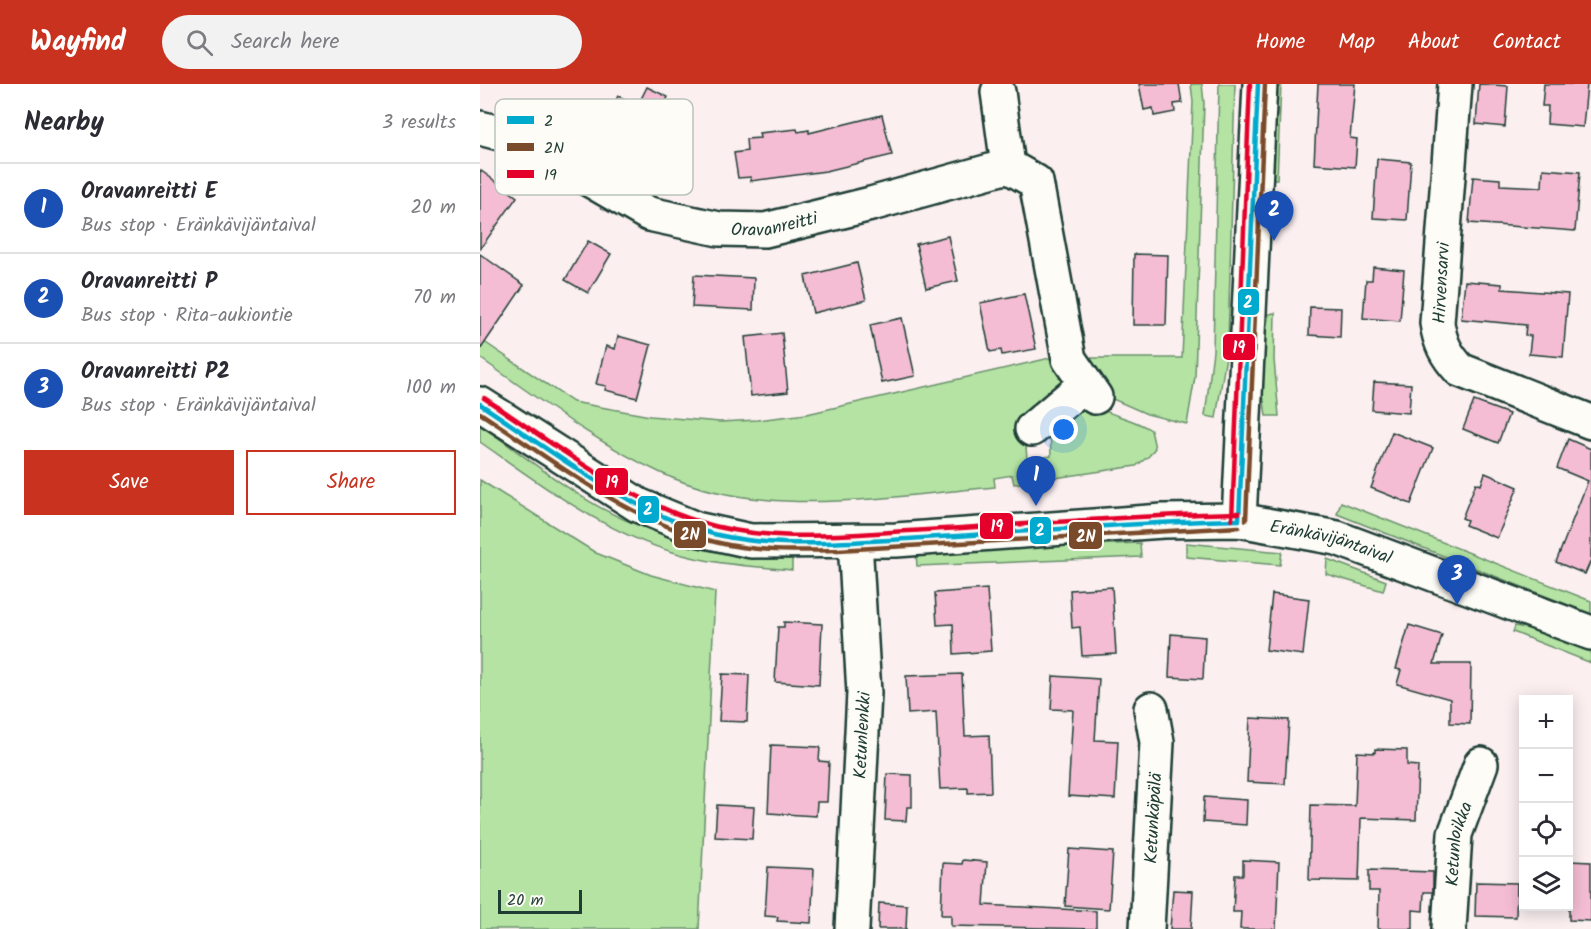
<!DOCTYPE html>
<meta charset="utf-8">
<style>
body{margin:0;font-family:Kalam,sans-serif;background:#f2f2f3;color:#2b2b33}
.controls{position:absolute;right:18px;bottom:18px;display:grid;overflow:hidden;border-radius:0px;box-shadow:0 3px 15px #0003}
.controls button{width:54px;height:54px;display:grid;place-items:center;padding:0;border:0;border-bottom:2px solid #e1e1e2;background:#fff;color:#2b2b33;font:30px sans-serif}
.scale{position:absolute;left:18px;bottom:15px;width:84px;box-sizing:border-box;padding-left:6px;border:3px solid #1f3d34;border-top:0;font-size:16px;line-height:21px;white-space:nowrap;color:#1f3d34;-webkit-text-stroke:4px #fdfcf7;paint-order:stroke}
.you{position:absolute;left:584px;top:346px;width:21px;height:21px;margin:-15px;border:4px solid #fff;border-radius:50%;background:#1a73e8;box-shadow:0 0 0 9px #1a73e833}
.badge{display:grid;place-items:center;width:39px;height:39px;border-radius:50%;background:#c8321e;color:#fff;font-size:20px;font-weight:700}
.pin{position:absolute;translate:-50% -50px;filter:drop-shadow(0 2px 3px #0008)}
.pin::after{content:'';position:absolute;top:32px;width:21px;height:18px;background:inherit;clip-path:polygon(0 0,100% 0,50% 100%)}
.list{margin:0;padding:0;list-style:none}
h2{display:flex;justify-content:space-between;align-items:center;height:78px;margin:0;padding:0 24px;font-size:26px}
h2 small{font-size:20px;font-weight:400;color:#7c7c81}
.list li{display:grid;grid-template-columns:39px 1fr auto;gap:18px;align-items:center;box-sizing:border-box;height:90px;padding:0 24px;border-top:2px solid #e1e1e2}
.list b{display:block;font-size:22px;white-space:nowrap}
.list p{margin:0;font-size:20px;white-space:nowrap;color:#7c7c81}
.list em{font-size:20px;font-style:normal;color:#7c7c81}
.actions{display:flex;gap:12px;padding:18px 24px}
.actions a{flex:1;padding:14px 0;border:2px solid #c8321e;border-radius:0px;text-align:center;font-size:21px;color:#c8321e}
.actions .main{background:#c8321e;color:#fff}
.icon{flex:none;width:33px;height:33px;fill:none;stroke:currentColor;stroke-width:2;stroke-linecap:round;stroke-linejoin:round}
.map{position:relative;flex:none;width:1111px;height:845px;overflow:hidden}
header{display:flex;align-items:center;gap:36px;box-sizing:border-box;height:84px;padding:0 30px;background:#c8321e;color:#fff}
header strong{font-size:28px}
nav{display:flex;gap:33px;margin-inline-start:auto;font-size:21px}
.search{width:420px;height:54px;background:#f2f2f3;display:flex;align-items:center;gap:15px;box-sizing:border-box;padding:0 21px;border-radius:33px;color:#7c7c81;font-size:22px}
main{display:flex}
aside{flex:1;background:#fff}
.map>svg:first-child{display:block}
.green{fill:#b4e3a3;stroke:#6a906c;stroke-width:1.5}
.building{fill:#f4bdd3;stroke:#1f3d34;stroke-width:1.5}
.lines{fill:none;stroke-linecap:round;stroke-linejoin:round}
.minor-casing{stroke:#1f3d34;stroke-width:38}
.minor{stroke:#fdfcf7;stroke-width:33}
.bus-1-casing{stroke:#fdfcf7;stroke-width:9}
.bus-2-casing{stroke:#fdfcf7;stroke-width:9}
.bus-3-casing{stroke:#fdfcf7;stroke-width:9}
.bus-1{stroke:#00a9ce;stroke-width:4.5}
.bus-2{stroke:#7a4b2a;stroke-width:4.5}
.bus-3{stroke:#e4002b;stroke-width:4.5}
.labels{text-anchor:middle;stroke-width:4.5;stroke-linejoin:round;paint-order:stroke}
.street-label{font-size:18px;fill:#1f3d34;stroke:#fdfcf7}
.key{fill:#fdfcf7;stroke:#bac3bc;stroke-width:1.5}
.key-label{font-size:16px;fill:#1f3d34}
.line-badge{stroke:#fdfcf7;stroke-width:2}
.badge-label{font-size:16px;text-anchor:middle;font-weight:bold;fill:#fff}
</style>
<header>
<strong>Wayfind</strong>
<div class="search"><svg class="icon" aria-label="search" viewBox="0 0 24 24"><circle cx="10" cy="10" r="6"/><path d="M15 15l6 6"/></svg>Search here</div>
<nav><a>Home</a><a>Map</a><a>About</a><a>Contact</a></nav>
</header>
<main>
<aside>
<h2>Nearby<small>3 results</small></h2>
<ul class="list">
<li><span class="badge" style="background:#1a4fb4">1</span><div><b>Oravanreitti E</b><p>Bus stop · Eränkävijäntaival</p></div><em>20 m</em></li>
<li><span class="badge" style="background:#1a4fb4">2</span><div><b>Oravanreitti P</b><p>Bus stop · Rita-aukiontie</p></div><em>70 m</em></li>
<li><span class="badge" style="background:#1a4fb4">3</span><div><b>Oravanreitti P2</b><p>Bus stop · Eränkävijäntaival</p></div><em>100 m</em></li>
</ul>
<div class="actions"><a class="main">Save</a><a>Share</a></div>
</aside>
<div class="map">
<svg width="1111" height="845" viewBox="0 0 1111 845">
<rect width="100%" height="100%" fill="#fbeff0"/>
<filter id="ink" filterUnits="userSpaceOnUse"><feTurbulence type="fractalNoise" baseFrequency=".0167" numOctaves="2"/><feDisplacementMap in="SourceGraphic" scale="12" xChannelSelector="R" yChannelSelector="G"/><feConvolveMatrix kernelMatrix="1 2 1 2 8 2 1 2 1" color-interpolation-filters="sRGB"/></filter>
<g filter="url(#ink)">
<!-- green -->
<g class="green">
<polygon points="711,0 722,0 724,19 715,293 707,340 667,330 628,313 598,274 702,274 713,18"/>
<polygon points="739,0 755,0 748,260 736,334 725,332 733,267"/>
<polygon points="788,0 801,0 797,95 791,95"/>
<polygon points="795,229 794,276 799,332 786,332 779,280 789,230"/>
<path d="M 0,255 L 93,318 L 170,332 L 240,338 L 277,336 L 327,330 L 570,274 L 581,274 L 591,297 L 544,336 L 547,376 L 571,372 L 570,343 L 604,314 C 624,332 650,332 671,346 L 675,364 L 669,372 L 656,382 L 534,400 L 532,391 L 514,394 L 515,403 C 407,412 284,437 181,389 C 116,359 59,315 0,274 Z"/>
<path d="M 0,341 C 48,374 101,419 155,440 C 206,460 258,470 312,474 L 312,486 C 284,483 257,482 230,477 C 141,462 72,408 0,358 Z"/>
<polygon points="0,396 116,469 171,491 235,508 219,845 0,845"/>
<polygon points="861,418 1111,517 1111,530 857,430"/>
<polygon points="660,459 661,473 437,482 436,468"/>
<polygon points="706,459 802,468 800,481 706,473"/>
<polygon points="847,475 906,497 903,507 846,490"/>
<polygon points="1035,542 1066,548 1111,565 1111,579 1033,548"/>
</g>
<!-- building -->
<g class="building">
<polygon points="659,0 699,0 702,19 694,20 695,28 674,32 673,24 664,26"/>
<polygon points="838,0 875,0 870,54 877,55 875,83 834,80"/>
<polygon points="999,0 1028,2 1025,43 996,40"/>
<polygon points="1064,0 1107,0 1103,43 1067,40 1068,22 1062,22"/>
<polygon points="167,3 188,13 179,32 184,34 168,67 122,45 138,12 158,21"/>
<polygon points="402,31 412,71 346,87 271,97 271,93 258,94 254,69 267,67 266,55 280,54 279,49 317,45 318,48 329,46 329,49"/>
<polygon points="897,75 931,78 927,136 893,134"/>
<polygon points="1063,85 1100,88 1095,147 989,139 993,93 1020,95 1020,101 1062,103"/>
<polygon points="0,86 37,113 0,165"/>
<polygon points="468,152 478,197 446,204 436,160"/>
<polygon points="108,157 131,170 108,209 85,196"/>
<polygon points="0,170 44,201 0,266"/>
<polygon points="654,170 688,171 686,241 653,241"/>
<polygon points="377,179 386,216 333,229 325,192"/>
<polygon points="893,183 924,186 920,237 883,234 886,196 892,196"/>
<polygon points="214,191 274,194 273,226 212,223"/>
<polygon points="985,197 1022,200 1022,205 1088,210 1083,273 1049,270 1051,252 1045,251 1046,241 981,235"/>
<polygon points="544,210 556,265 522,271 521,266 510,268 500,219"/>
<polygon points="830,223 861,224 860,253 829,251"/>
<polygon points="422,234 435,292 402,299 390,241"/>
<polygon points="302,249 308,308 271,312 265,253"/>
<polygon points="138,252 171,261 157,314 125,306 126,302 116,300 126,262 135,265"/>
<polygon points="894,298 931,300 929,329 892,326"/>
<polygon points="994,317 1029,330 1018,359 983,345"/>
<polygon points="912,348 953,364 931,420 891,404"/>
<polygon points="1088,355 1111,365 1111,476 1105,490 1076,478 1108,397 1077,384"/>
<polygon points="1005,389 1038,403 1017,454 985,441 987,436 982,434 996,399 1001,401"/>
<polygon points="632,503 636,570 602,572 600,543 592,544 590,506"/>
<polygon points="507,505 511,567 474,570 473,540 457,541 455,509"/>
<polygon points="792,510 829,515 823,571 786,566"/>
<polygon points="304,538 342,540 339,601 295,598 298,543 304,543"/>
<polygon points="929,541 962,551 954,580 991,580 990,640 970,639 970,615 917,600 921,586 916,585"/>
<polygon points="691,550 725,553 723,595 689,593"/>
<polygon points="242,590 269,591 267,638 239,637"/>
<polygon points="482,590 485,652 509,651 511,708 488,709 488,704 460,705 456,628 428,630 426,592"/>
<polygon points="573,592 619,595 615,656 638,657 635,715 588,712 593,626 571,625"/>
<polygon points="770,634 809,636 805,700 767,698"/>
<polygon points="291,661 340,663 339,677 349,678 347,718 337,718 336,732 288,729"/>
<polygon points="895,665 927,666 927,681 938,682 936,736 881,734 879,797 829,796 831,721 875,722 877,668 895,669"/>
<polygon points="407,690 432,691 432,723 427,723 426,737 405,736"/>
<polygon points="724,713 767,716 766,741 723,738"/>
<polygon points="237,721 274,723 272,755 235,753"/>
<polygon points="589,765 633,768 629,825 585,822"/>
<polygon points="483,776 507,778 504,821 616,827 616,845 471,842 471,831 461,831 463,779 482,780"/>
<polygon points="763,776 799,778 796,845 760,845 761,828 753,828 755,791 763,791"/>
<polygon points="1089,777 1111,778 1111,837 1089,836"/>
<polygon points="288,783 334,785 331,839 297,837 298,833 285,832"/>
<polygon points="889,786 953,788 953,808 944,808 943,827 933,826 933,845 898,845 899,807 889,807"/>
<polygon points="996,798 1037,799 1036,833 995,832"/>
<polygon points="693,806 713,807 711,845 690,845"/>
<polygon points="399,819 427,821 426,845 398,845"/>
</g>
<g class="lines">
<defs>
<g id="minor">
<path d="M 975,0 L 957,239 C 960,259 966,271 980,286 L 1111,338"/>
<path id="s1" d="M 0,44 L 38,54 L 169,130 L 239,145 L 285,146 L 391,120 L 528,82 L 518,8"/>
<polyline points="528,82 556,98 589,275 615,313"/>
<path id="s2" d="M 0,320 L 158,421 L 216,445 L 271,457 L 416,456 L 683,437 L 759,436 L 857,454 L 1111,549"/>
<polyline points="552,345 604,301"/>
<polyline points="759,436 780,0"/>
<path id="s3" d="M 372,845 L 384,609 L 375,457"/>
<path id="s4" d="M 667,845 L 677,658 L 671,625"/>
<path id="s5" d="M 969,845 L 975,750 L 1001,680"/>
</g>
</defs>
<!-- minor casing -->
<use href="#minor" class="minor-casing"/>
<!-- minor -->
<use href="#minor" class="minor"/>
<defs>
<g id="bus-1">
<path d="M 0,320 C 69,365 137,419 216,445 C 283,467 358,458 428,455 C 538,449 648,438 759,436"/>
<polyline points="759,436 778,0"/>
</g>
<g id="bus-2">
<path d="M 0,329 C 74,377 148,437 235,458 C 275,468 317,467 358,466 L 759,443"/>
<polyline points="766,436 785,0"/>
</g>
<g id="bus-3">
<path d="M 4,314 C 72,358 141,414 220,438 C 287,459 359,451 428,447 C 538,442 648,431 759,429"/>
<polyline points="752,436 770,0"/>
</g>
</defs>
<!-- bus-1 casing -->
<use href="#bus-1" class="bus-1-casing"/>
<!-- bus-2 casing -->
<use href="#bus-2" class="bus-2-casing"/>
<!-- bus-3 casing -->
<use href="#bus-3" class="bus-3-casing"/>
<!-- bus-1 -->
<use href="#bus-1" class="bus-1"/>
<!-- bus-2 -->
<use href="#bus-2" class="bus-2"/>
<!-- bus-3 -->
<use href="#bus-3" class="bus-3"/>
</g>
</g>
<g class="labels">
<!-- street labels -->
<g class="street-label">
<text dy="6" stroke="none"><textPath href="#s1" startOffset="318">Oravanreitti</textPath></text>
<text transform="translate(961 199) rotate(-87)" y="6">Hirvensarvi</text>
<text dy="6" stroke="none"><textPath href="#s2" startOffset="890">Eränkävijäntaival</textPath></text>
<text dy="6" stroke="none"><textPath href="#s3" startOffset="194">Ketunlenkki</textPath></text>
<text dy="6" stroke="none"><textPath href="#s4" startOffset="111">Ketunkäpälä</textPath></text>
<text dy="6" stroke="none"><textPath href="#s5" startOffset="86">Ketunloikka</textPath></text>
</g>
</g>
<!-- legend -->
<rect x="15" y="15" width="198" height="96" rx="9" class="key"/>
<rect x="27" y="32" width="27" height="8" fill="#00a9ce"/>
<rect x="27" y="59" width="27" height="8" fill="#7a4b2a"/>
<rect x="27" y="86" width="27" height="8" fill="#e4002b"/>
<g class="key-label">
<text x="64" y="42">2</text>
<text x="64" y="69">2N</text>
<text x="64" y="96">19</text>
</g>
<g class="line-badge">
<rect x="757" y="204" width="23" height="28" rx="6" fill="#00a9ce"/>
<rect x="742" y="249" width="34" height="28" rx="6" fill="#e4002b"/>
<rect x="114" y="383" width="35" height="29" rx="6" fill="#e4002b"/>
<rect x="157" y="411" width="23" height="29" rx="6" fill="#00a9ce"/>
<rect x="499" y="428" width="35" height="28" rx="6" fill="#e4002b"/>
<rect x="549" y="432" width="23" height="29" rx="6" fill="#00a9ce"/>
<rect x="193" y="436" width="34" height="29" rx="6" fill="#7a4b2a"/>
<rect x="588" y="437" width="35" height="29" rx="6" fill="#7a4b2a"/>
</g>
<g class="badge-label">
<text x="768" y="224">2</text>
<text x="759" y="269">19</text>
<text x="132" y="404">19</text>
<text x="168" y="431">2</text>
<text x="517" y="448">19</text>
<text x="560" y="452">2</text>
<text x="210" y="456">2N</text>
<text x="606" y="458">2N</text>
</g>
</svg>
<div class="controls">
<button>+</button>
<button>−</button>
<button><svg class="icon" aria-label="locate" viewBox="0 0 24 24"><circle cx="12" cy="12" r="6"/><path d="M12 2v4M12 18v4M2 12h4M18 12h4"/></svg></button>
<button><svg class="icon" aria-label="layers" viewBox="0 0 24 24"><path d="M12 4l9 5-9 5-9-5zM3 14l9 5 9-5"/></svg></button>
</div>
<div class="scale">20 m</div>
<div class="you"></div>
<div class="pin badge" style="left:556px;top:422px;background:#1a4fb4">1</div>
<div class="pin badge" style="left:794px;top:157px;background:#1a4fb4">2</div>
<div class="pin badge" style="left:977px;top:521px;background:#1a4fb4">3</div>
</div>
</main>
